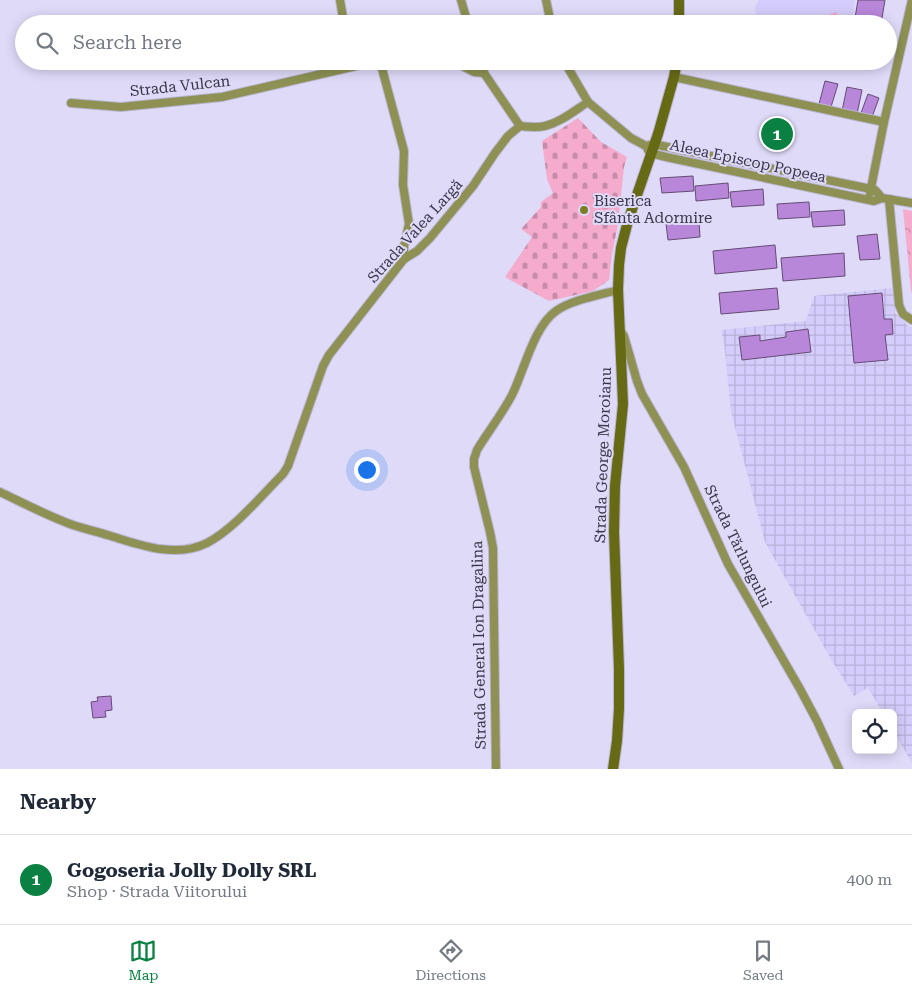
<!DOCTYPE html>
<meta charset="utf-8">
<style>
body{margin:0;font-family:"Roboto Serif",serif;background:#f6f6f7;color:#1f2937}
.controls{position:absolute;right:15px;bottom:15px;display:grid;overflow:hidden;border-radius:8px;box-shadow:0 2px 12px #0003}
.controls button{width:45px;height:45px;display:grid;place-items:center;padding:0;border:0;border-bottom:1px solid #e0e1e3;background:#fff;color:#1f2937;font:25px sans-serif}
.you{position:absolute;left:366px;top:469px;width:18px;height:18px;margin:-12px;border:4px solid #fff;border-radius:50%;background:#1a73e8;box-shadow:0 0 0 8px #1a73e833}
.badge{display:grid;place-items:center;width:32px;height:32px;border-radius:50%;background:#0b8043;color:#fff;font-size:16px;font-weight:700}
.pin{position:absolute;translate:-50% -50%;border:2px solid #fff;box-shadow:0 1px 5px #0006}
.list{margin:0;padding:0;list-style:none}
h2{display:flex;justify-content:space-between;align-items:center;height:65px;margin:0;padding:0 20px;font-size:21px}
h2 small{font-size:16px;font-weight:400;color:#747a83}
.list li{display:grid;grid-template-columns:32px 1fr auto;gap:15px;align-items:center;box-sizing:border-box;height:90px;padding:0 20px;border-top:1px solid #e0e1e3}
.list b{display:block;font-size:19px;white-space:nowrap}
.list p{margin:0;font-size:16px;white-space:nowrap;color:#747a83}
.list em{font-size:16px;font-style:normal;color:#747a83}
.icon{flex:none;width:28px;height:28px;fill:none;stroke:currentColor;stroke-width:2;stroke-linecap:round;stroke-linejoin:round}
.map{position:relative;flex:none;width:912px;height:769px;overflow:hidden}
.search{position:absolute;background:#fff;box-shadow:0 2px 12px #0003;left:15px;right:15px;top:15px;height:55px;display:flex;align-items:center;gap:12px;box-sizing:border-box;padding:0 18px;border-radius:28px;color:#747a83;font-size:19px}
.sheet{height:155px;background:#fff}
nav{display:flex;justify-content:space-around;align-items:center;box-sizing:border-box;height:70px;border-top:1px solid #e0e1e3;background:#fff;font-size:14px;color:#747a83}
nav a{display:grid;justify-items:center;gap:2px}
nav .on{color:#0b8043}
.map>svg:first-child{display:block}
.built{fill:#d4cdfb}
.industrial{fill:url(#industrial-grid)}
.green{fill:#f5abcc}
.cemetery{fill:url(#cemetery-stones)}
.park{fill:url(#park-crowns)}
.building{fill:#b987da;stroke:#644c74}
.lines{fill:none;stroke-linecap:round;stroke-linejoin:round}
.minor-casing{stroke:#bab6d2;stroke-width:10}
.secondary-casing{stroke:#bab6d2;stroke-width:12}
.minor{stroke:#8e9153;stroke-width:8}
.secondary{stroke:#676a15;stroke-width:10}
.poi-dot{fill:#7b7e27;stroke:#dedaf8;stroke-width:2}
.labels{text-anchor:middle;stroke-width:4;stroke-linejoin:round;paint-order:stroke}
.street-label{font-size:15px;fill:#39364a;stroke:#dedaf8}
.poi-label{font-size:15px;fill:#39364a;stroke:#dedaf8;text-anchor:start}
</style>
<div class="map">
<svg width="912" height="769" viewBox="0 0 912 769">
<defs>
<pattern id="industrial-grid" width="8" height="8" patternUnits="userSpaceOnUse" patternTransform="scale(1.25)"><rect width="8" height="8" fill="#d4cdfb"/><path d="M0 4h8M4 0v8" fill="none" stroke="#b7b1d9"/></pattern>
<pattern id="cemetery-stones" width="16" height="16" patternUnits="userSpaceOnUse" patternTransform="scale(1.25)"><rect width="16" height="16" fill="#f5abcc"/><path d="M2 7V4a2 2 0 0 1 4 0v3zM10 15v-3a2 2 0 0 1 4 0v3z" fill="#c78ca8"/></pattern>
<pattern id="park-crowns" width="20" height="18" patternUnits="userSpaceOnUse" patternTransform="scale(1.25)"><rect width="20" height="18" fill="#f5abcc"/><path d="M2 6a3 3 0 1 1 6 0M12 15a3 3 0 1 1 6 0" fill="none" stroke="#c78ca8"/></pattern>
</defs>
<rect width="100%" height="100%" fill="#dedaf8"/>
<!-- built -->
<g class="built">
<polygon points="759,0 855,0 852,24 757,24 755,7"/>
<polygon points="761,61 795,61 761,70"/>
</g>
<!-- industrial -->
<polygon class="industrial" points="892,288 895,313 909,327 912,327 912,763 893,731 893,713 883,713 868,688 854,696 832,661 765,542 731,412 724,342 721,330 806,321 814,296"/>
<!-- green -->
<polygon class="green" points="836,12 842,24 808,24"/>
<!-- cemetery -->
<polygon class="cemetery" points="578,118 601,142 627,157 624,167 618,224 612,254 609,280 593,291 549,301 505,277 532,237 521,229 541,207 541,202 553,193 547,179 542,141"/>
<!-- park -->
<polygon class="park" points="903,209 912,211 912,293 911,291"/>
<!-- building -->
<g class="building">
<polygon points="858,0 885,0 881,24 854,24"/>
<polygon points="825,81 838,84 831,107 819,104"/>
<polygon points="847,87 862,90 857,114 842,111"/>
<polygon points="868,94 879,98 872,117 861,113"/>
<polygon points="693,176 694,191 662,193 660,178"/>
<polygon points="728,183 729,198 696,201 695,186"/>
<polygon points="763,189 764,205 732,207 730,192"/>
<polygon points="809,202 810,217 778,219 777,204"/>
<polygon points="844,210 845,225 813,227 811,212"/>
<polygon points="699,221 700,237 668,240 666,224"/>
<polygon points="877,234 880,259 860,260 857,236"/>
<polygon points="775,245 777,268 715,274 713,251"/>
<polygon points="844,253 845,276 783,281 781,258"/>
<polygon points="777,288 779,309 721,314 719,293"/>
<polygon points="882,293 884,319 892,319 893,334 885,335 888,360 854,363 848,296"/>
<polygon points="808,329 811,352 742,360 739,337 760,335 760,341 786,337 786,332"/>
<polygon points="111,696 112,710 105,711 106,717 93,718 91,702 98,701 97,697"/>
</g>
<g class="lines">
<defs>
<g id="minor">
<polyline points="340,0 344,24"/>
<polyline points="461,0 468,24"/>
<polyline points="546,0 551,24"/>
<polyline points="380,61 404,151 403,185 409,224 404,246 404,259"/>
<polyline points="453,61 474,72 484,73"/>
<polyline points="479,61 484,73 520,126"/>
<polyline points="564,61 588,102 631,138 646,146"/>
<polyline points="674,77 884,122"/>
<polyline points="71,103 121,107 222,97 378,61"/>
<path d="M 520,126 C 528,127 537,128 545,126 C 561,122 574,111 588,102"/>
<polyline points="646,146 653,144 871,189 875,190 882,198 912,203"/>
<polyline points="648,150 650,153 666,157 869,200 874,201 882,198"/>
<polyline points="870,193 884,122 912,0"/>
<polyline points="889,199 899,305 903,314 912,320"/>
<polyline points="622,333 624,336 637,381 642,394 684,467 728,564 800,689 817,721 839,769"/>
<path d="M 0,492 C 23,503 46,515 70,524 C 84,529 99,532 114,537 C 143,546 177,558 207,543 C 234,529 261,496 283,474 L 288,466 L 323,366 L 329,355 L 404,259 L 417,251 L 430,238 L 473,186 L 495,153 L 508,136 L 520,126"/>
<path d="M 496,769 L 493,548 L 490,532 L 474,467 L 474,459 L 477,450 C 488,432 502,414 512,395 C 524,371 534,326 556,311 C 571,300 600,295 618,290"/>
</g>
<g id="secondary">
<polyline points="679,24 679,0"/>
<polyline points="613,769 617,741 619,709 619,669 614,532 615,486 623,404 618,290 619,265 621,248 628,221 658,134 674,77 677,61"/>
</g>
</defs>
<!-- minor casing -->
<use href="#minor" class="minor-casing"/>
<!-- secondary casing -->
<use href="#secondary" class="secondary-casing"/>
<!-- minor -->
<use href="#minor" class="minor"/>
<!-- secondary -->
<use href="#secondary" class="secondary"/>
</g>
<!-- markers -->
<circle class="poi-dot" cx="584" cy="210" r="5"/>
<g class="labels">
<!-- street labels -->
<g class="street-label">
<text transform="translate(180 86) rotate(-6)" y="5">Strada Vulcan</text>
<text transform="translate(748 161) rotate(12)" y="5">Aleea Episcop Popeea</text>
<text transform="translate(415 231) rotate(-48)" y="5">Strada Valea Largă</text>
<text transform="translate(603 455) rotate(-88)" y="5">Strada George Moroianu</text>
<text transform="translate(738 546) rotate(64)" y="5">Strada Tărlungului</text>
<text transform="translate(479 645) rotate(-91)" y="5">Strada General Ion Dragalina</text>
</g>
<!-- poi labels -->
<g class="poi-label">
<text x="594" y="206">Biserica<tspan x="594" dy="17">Sfânta Adormire</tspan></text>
</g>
</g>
</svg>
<div class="controls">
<button><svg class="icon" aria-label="locate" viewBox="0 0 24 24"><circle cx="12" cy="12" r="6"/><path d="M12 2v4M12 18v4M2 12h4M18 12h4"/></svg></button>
</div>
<div class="you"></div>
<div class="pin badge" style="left:777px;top:134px">1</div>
<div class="search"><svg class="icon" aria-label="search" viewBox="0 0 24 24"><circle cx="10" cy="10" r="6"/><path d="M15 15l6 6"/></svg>Search here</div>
</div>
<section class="sheet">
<h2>Nearby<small></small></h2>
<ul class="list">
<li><span class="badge">1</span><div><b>Gogoseria Jolly Dolly SRL</b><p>Shop · Strada Viitorului</p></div><em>400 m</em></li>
</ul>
</section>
<nav>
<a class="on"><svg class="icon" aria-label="map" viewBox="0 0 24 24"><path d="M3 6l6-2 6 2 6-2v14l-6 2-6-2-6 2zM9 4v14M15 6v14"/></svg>Map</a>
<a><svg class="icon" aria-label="directions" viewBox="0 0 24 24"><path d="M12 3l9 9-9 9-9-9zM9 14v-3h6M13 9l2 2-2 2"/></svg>Directions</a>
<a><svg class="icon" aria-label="saved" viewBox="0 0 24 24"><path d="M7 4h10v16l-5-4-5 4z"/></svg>Saved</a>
</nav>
